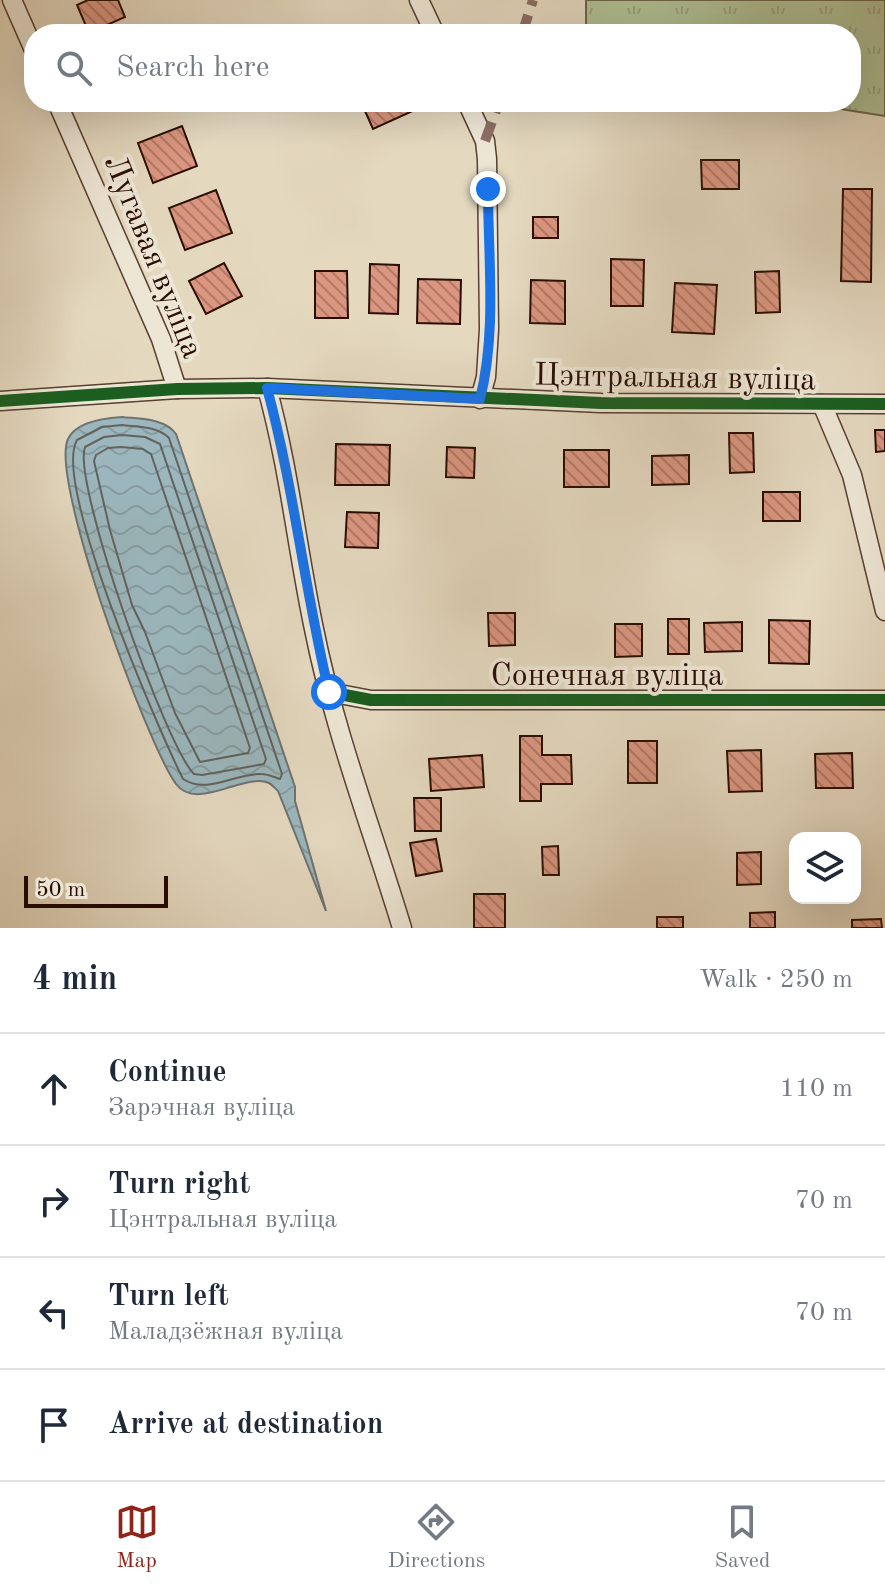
<!DOCTYPE html>
<meta charset="utf-8">
<style>
body{margin:0;font-family:"Old Standard TT",serif;background:#f2f2f3;color:#1f2937}
.controls{position:absolute;right:24px;bottom:24px;display:grid;overflow:hidden;border-radius:16px;box-shadow:0 8px 32px #0002}
.controls button{width:72px;height:72px;display:grid;place-items:center;padding:0;border:0;border-bottom:2px solid #e0e1e3;background:#fff;color:#1f2937;font:40px sans-serif}
.scale{position:absolute;left:24px;bottom:20px;width:144px;box-sizing:border-box;padding-left:8px;border:4px solid #2a0d01;border-top:0;font-size:22px;line-height:28px;white-space:nowrap;color:#2a0d01;-webkit-text-stroke:6px #ede6d5;paint-order:stroke}
.stop{position:absolute;width:24px;height:24px;margin:-18px;border:6px solid #1a73e8;border-radius:50%;background:#fff}
.stop.end{background:#1a73e8;border-color:#fff;box-shadow:0 2px 8px #0008}
.list{margin:0;padding:0;list-style:none}
h2{display:flex;justify-content:space-between;align-items:center;height:104px;margin:0;padding:0 32px;font-size:34px}
h2 small{font-size:26px;font-weight:400;color:#747a83}
.list li{display:grid;grid-template-columns:52px 1fr auto;gap:24px;align-items:center;box-sizing:border-box;height:112px;padding:0 32px;border-top:2px solid #e0e1e3}
.list b{display:block;font-size:30px;white-space:nowrap}
.list p{margin:0;font-size:26px;white-space:nowrap;color:#747a83}
.list em{font-size:26px;font-style:normal;color:#747a83}
.icon{flex:none;width:44px;height:44px;fill:none;stroke:currentColor;stroke-width:2;stroke-linecap:round;stroke-linejoin:round}
.map{position:relative;flex:none;width:885px;height:928px;overflow:hidden}
.search{position:absolute;background:#fff;box-shadow:0 8px 32px #0002;left:24px;right:24px;top:24px;height:88px;display:flex;align-items:center;gap:20px;box-sizing:border-box;padding:0 28px;border-radius:32px;color:#747a83;font-size:30px}
.sheet{height:552px;background:#fff}
nav{display:flex;justify-content:space-around;align-items:center;box-sizing:border-box;height:112px;border-top:2px solid #e0e1e3;background:#fff;font-size:22px;color:#747a83}
nav a{display:grid;justify-items:center;gap:4px}
nav .on{color:#8f2418}
.map>svg:first-child{display:block}
.park{fill:url(#park-tufts);stroke:#6c664b;stroke-width:2}
.water{fill:url(#water-waves);stroke:#6e7372;stroke-width:2}
.lines{fill:none;stroke-linecap:round;stroke-linejoin:round}
.shore{stroke:#62625f;stroke-width:2}
.building{fill:url(#building-back-hatch);stroke:#2a0d01;stroke-width:2}
.minor-casing{stroke:#584030;stroke-width:21}
.minor{stroke:#ede6d5;stroke-width:18}
.quiet{stroke:#8d6e63;stroke-width:10;stroke-dasharray:20 10;stroke-linecap:butt}
.cycleway-casing{stroke:#ede6d5;stroke-width:17}
.cycleway{stroke:#1b5e20;stroke-width:12}
.route{stroke:#1a73e8;stroke-width:10}
.labels{text-anchor:middle;stroke-width:8;stroke-linejoin:round;paint-order:stroke}
.street-label{font-size:32px;fill:#2a0d01;stroke:#ede6d5}
</style>
<div class="map">
<svg width="885" height="928" viewBox="0 0 885 928">
<defs>
<pattern id="park-tufts" width="24" height="20" patternUnits="userSpaceOnUse" patternTransform="scale(2)"><rect width="24" height="20" fill="#afc095"/><path d="M3 7l-1-3M5 7V3M7 7l1-3M15 17l-1-3M17 17v-4M19 17l1-3" fill="none" stroke="#97a47f"/></pattern>
<pattern id="water-waves" width="16" height="10" patternUnits="userSpaceOnUse" patternTransform="scale(2)"><rect width="16" height="10" fill="#9bb7bd"/><path d="M0 5q4-4 8 0t8 0" fill="none" stroke="#869ca1"/></pattern>
<pattern id="building-back-hatch" width="6" height="6" patternUnits="userSpaceOnUse" patternTransform="scale(2)"><rect width="6" height="6" fill="#da9680"/><path d="M-1 5l2 2M0 0l6 6M5-1l2 2" fill="none" stroke="#b17966"/></pattern>
</defs>
<rect width="100%" height="100%" fill="#e4d8bf"/>
<filter id="stains"><feTurbulence type="fractalNoise" baseFrequency=".0025" numOctaves="4"/><feColorMatrix values="0 0 0 0 .2 0 0 0 0 .09 0 0 0 0 .02 0 0 0 .5 -.17"/></filter>
<radialGradient id="worn" r=".72"><stop offset=".6" stop-color="#630" stop-opacity="0"/><stop offset="1" stop-color="#630" stop-opacity=".3"/></radialGradient>
<!-- park -->
<polygon class="park" points="586,0 885,0 885,116 796,102 851,102 851,34 586,34"/>
<!-- water -->
<path class="water" d="M 122,417 C 139,419 165,418 176,434 L 295,787 L 295,801 L 326,911 L 278,791 C 275,789 273,785 269,783 C 245,772 197,812 176,784 C 147,744 49,479 68,439 C 76,422 105,418 122,417 Z"/>
<g class="lines">
<!-- shore -->
<g class="shore">
<path d="M 122,425 C 138,427 157,426 169,438 L 282,774 L 280,779 C 274,777 268,774 261,774 C 235,773 207,795 183,779 C 158,729 52,483 77,440 L 102,427 Z"/>
<path d="M 122,435 L 145,437 L 160,444 L 266,759 L 264,764 L 202,775 L 194,774 C 165,745 72,482 85,447 L 104,437 Z"/>
<polygon points="121,447 143,449 151,454 250,748 248,753 200,762 175,713 145,632 132,605 110,530 94,461 96,455 108,448"/>
</g>
</g>
<!-- building -->
<g class="building">
<polygon points="88,0 118,0 125,17 89,33 77,5"/>
<polygon points="361,102 414,102 417,109 373,129"/>
<polygon points="182,126 197,166 153,183 138,143"/>
<polygon points="701,160 739,160 739,189 702,189"/>
<polygon points="843,189 872,189 871,282 841,281"/>
<polygon points="216,190 232,233 185,250 169,208"/>
<rect x="533" y="217" width="25" height="21"/>
<polygon points="611,259 644,260 643,306 611,306"/>
<polygon points="224,263 242,296 206,314 189,281"/>
<polygon points="370,264 399,265 398,314 369,313"/>
<polygon points="315,271 347,271 348,318 315,318"/>
<polygon points="779,271 780,312 756,313 755,272"/>
<polygon points="418,279 461,280 460,324 417,323"/>
<polygon points="531,280 565,281 565,324 530,323"/>
<polygon points="675,283 717,285 714,334 672,332"/>
<polygon points="875,430 885,430 885,451 876,452"/>
<polygon points="729,433 753,433 754,472 730,473"/>
<polygon points="336,444 390,445 389,485 335,485"/>
<polygon points="447,447 475,448 474,478 446,477"/>
<rect x="564" y="450" width="45" height="37"/>
<polygon points="689,455 689,484 652,485 652,456"/>
<rect x="763" y="492" width="37" height="29"/>
<polygon points="347,512 379,513 378,548 345,547"/>
<polygon points="488,613 515,613 515,645 489,646"/>
<rect x="668" y="619" width="21" height="35"/>
<polygon points="769,620 810,621 809,664 769,663"/>
<polygon points="742,622 742,651 705,652 704,623"/>
<polygon points="615,624 642,624 642,656 615,657"/>
<polygon points="520,736 542,736 542,755 571,755 572,784 541,784 541,801 520,801"/>
<rect x="628" y="741" width="29" height="42"/>
<polygon points="761,750 762,791 729,792 727,751"/>
<polygon points="852,753 853,788 816,788 815,754"/>
<polygon points="482,755 484,787 431,791 429,759"/>
<polygon points="414,798 441,798 441,831 415,831"/>
<polygon points="436,839 442,871 416,876 410,843"/>
<polygon points="558,846 559,875 543,875 542,847"/>
<polygon points="761,852 761,884 737,885 737,853"/>
<rect x="474" y="894" width="31" height="34"/>
<polygon points="775,912 775,928 750,928 750,913"/>
<rect x="657" y="917" width="26" height="11"/>
<polygon points="881,919 882,928 852,928 852,920"/>
</g>
<g class="lines">
<defs>
<g id="minor">
<polyline points="12,0 34,50"/>
<polyline points="419,0 435,34"/>
<polyline points="57,102 161,339 177,389"/>
<polyline points="467,102 485,141 487,159 489,329 486,377 480,399"/>
<path d="M 267,388 C 289,468 297,548 314,629 C 334,730 372,829 402,928"/>
<polyline points="0,401 177,389 267,388 601,403 885,404"/>
<polyline points="822,404 852,475 885,611"/>
<polyline points="329,692 371,700 885,700"/>
</g>
</defs>
<!-- minor casing -->
<use href="#minor" class="minor-casing"/>
<!-- minor -->
<use href="#minor" class="minor"/>
<!-- quiet -->
<g class="quiet">
<polyline points="522,34 533,0"/>
<polyline points="485,141 499,102"/>
</g>
<defs>
<g id="cycleway">
<polyline points="0,401 177,389 267,388 601,403 885,404"/>
<polyline points="329,692 371,700 885,700"/>
</g>
</defs>
<!-- cycleway casing -->
<use href="#cycleway" class="cycleway-casing"/>
<!-- cycleway -->
<use href="#cycleway" class="cycleway"/>
</g>
<g class="lines">
<!-- route -->
<path class="route" d="M 329,692 C 305,592 294,488 267,388 L 480,399 C 497,332 488,257 488,189"/>
</g>
<g class="labels">
<!-- street labels -->
<g class="street-label">
<text transform="translate(155 256) rotate(68)" y="11">Лугавая вуліца</text>
<text transform="translate(675 376) rotate(1)" y="11">Цэнтральная вуліца</text>
<text x="607" y="685">Сонечная вуліца</text>
</g>
</g>
<rect width="100%" height="100%" filter="url(#stains)"/>
<rect width="100%" height="100%" fill="url(#worn)"/>
</svg>
<div class="controls">
<button><svg class="icon" aria-label="layers" viewBox="0 0 24 24"><path d="M12 4l9 5-9 5-9-5zM3 14l9 5 9-5"/></svg></button>
</div>
<div class="scale">50 m</div>
<div class="stop" style="left:329px;top:692px"></div>
<div class="stop end" style="left:488px;top:189px"></div>
<div class="search"><svg class="icon" aria-label="search" viewBox="0 0 24 24"><circle cx="10" cy="10" r="6"/><path d="M15 15l6 6"/></svg>Search here</div>
</div>
<section class="sheet">
<h2>4 min<small>Walk · 250 m</small></h2>
<ul class="list">
<li><svg class="icon" aria-label="ahead" viewBox="0 0 24 24"><path d="M12 20V5M6 11l6-6 6 6"/></svg><div><b>Continue</b><p>Зарэчная вуліца</p></div><em>110 m</em></li>
<li><svg class="icon" aria-label="right" viewBox="0 0 24 24"><path d="M7 20v-9h11M14 6l5 5-5 5"/></svg><div><b>Turn right</b><p>Цэнтральная вуліца</p></div><em>70 m</em></li>
<li><svg class="icon" aria-label="left" viewBox="0 0 24 24"><path d="M17 20v-9H6M10 6l-5 5 5 5"/></svg><div><b>Turn left</b><p>Маладзёжная вуліца</p></div><em>70 m</em></li>
<li><svg class="icon" aria-label="arrive" viewBox="0 0 24 24"><path d="M6 21V4h12l-3 4 3 4H6"/></svg><div><b>Arrive at destination</b></div></li>
</ul>
</section>
<nav>
<a class="on"><svg class="icon" aria-label="map" viewBox="0 0 24 24"><path d="M3 6l6-2 6 2 6-2v14l-6 2-6-2-6 2zM9 4v14M15 6v14"/></svg>Map</a>
<a><svg class="icon" aria-label="directions" viewBox="0 0 24 24"><path d="M12 3l9 9-9 9-9-9zM9 14v-3h6M13 9l2 2-2 2"/></svg>Directions</a>
<a><svg class="icon" aria-label="saved" viewBox="0 0 24 24"><path d="M7 4h10v16l-5-4-5 4z"/></svg>Saved</a>
</nav>
